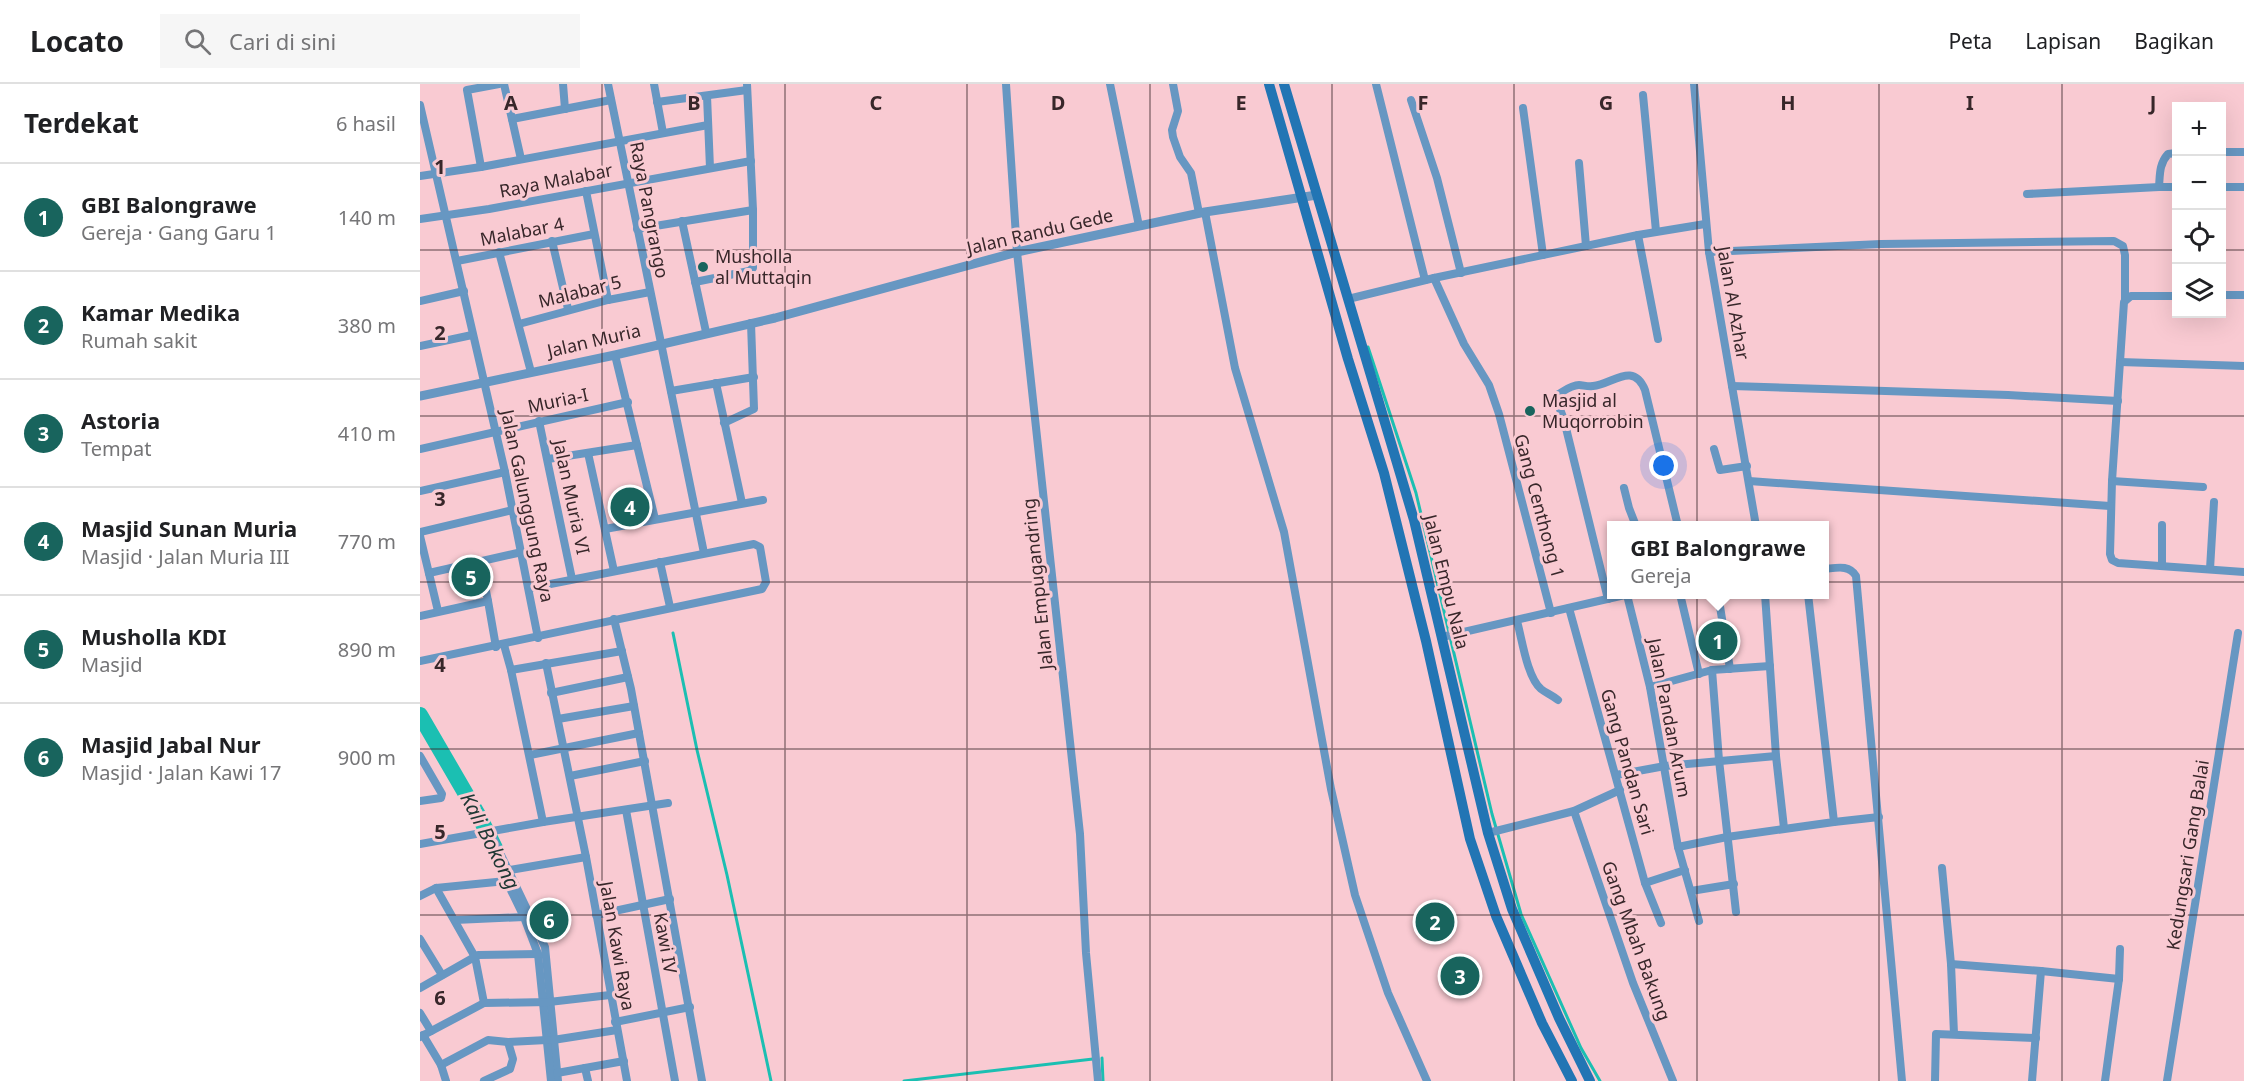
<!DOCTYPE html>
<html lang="id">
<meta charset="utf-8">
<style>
body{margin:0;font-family:"Noto Sans",sans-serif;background:#f6f6f6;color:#202124}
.controls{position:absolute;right:18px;top:18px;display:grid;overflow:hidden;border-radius:0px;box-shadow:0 6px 24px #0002}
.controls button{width:54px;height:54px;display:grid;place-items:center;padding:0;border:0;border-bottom:2px solid #e0e0e0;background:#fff;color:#202124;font:30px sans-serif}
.you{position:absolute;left:1244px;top:382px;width:21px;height:21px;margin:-15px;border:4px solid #fff;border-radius:50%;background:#1a73e8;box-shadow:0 0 0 9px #1a73e833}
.badge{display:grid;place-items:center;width:39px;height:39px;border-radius:50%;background:#18645d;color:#fff;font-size:20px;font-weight:700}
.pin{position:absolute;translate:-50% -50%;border:3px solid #fff;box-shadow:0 2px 6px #0006}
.popup{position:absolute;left:1187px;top:437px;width:222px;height:78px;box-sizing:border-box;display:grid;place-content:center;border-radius:0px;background:#fff;filter:drop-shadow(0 2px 4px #0005);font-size:20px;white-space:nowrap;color:#757577}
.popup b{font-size:22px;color:#202124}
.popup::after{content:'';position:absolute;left:50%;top:100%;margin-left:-12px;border:12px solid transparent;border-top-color:#fff}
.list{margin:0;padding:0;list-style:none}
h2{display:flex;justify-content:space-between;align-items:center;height:78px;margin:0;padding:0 24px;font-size:26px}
h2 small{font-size:20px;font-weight:400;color:#757577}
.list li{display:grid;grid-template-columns:39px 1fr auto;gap:18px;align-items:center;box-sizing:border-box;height:108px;padding:0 24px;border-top:2px solid #e0e0e0}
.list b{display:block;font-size:22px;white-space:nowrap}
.list p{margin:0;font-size:20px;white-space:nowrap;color:#757577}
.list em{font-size:20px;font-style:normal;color:#757577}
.icon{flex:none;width:33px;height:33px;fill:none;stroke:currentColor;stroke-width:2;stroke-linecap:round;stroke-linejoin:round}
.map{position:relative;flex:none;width:1824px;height:997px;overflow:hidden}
header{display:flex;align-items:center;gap:36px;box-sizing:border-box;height:84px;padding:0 30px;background:#fff;border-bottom:2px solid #e0e0e0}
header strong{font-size:28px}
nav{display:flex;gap:33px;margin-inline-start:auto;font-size:21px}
.search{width:420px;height:54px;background:#f6f6f6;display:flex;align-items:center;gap:15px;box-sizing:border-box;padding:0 21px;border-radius:0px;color:#757577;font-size:22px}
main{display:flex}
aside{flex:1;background:#fff}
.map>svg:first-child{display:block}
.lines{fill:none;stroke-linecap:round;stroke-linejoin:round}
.stream{stroke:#1bbfb2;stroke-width:3}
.river{stroke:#1bbfb2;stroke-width:16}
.minor{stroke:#6797c2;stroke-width:8}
.tertiary{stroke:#6797c2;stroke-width:9}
.secondary{stroke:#2275b4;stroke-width:10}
.grid{fill:none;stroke:#38272a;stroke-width:1.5;stroke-opacity:0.55}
.poi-dot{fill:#18645d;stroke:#f9cad2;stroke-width:2}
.labels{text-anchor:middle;stroke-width:6;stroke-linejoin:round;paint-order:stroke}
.street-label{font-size:18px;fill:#38272a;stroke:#f9cad2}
.poi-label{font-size:18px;fill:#38272a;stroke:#f9cad2;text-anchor:start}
.water-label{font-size:20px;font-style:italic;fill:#203835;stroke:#f9cad2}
.grid-label{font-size:20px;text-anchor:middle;font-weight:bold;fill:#38272a;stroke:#f9cad2;stroke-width:6;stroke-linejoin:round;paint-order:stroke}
</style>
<header>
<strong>Locato</strong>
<div class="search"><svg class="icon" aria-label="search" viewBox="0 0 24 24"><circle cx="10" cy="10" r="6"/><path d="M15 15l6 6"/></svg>Cari di sini</div>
<nav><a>Peta</a><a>Lapisan</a><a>Bagikan</a></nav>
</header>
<main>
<aside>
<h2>Terdekat<small>6 hasil</small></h2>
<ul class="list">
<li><span class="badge">1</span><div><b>GBI Balongrawe</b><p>Gereja · Gang Garu 1</p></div><em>140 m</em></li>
<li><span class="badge">2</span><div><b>Kamar Medika</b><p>Rumah sakit</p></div><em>380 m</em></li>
<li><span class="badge">3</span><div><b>Astoria</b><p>Tempat</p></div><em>410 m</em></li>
<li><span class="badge">4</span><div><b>Masjid Sunan Muria</b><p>Masjid · Jalan Muria III</p></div><em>770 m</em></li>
<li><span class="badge">5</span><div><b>Musholla KDI</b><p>Masjid</p></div><em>890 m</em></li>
<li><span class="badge">6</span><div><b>Masjid Jabal Nur</b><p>Masjid · Jalan Kawi 17</p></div><em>900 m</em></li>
</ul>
</aside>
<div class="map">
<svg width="1824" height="997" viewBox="0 0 1824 997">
<rect width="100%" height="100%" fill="#f9cad2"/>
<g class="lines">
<!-- stream -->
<g class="stream">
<polyline points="948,263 996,409 1072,730 1101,830 1161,964 1180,997"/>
<polyline points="253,549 277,666 307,791 351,997"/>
<polyline points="682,974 683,997"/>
<polyline points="484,997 673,975"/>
</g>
<!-- river -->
<polyline class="river" points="0,631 61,736 75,764"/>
<!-- minor -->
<g class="minor">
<polyline points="84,0 101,75"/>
<polyline points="143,0 145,25"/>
<polyline points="188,0 284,469"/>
<polyline points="234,0 243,49"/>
<polyline points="586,0 597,168 660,750 666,869 678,997"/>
<polyline points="690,0 719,142"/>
<polyline points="753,0 758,27 752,46 753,53 760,73 771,89 779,129"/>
<polyline points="956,0 1005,196"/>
<polyline points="1274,0 1289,168 1336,442"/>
<polyline points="1223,11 1236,147"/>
<polyline points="287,12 290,84"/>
<polyline points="991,16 1017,94 1041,189"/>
<polyline points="237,18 327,6"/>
<polyline points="0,21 85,388 118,554"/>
<polyline points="1103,24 1123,171"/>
<polyline points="92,35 191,16"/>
<polyline points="1802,68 1824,68"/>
<path d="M 1756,69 L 1748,70 C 1739,80 1740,91 1739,103 L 1756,103"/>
<polyline points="1159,79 1166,162"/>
<polyline points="61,83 47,6 79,0"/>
<polyline points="0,92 61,83 288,41"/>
<polyline points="1802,103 1824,103"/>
<polyline points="166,107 188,216"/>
<polyline points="1607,110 1739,103"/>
<polyline points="785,128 815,284 864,448 911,705 935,811 968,909 1007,997"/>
<polyline points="0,135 69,125 331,77"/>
<polyline points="262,137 286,248"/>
<polyline points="217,145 333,126"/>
<polyline points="1218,151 1238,255"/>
<polyline points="132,157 148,225"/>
<polyline points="79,168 111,288"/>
<polyline points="1289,168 1461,160 1694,157 1703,162 1705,171 1705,215"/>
<polyline points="37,177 174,150"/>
<polyline points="1014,194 1044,260 1069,301 1079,330 1131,529"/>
<polyline points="275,198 329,187 333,184 333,126 327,0"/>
<polyline points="1802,211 1824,211"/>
<polyline points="1756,212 1711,212 1704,218 1692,397 1690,470 1692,476 1698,479 1824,488"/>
<polyline points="928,215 1014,194 1218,151 1285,140"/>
<polyline points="0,217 44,207"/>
<polyline points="99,240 188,216 230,208"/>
<polyline points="0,262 52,251"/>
<polyline points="195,271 235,435"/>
<polyline points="1700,278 1824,282"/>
<polyline points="296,299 322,419"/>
<polyline points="1312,302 1588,311 1698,317"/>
<polyline points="251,307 334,293"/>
<polyline points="119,337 152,495"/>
<polyline points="304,339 334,325 331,239"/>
<polyline points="0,365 208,318"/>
<polyline points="1294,365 1300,386 1327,382"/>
<polyline points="168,369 194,487"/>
<polyline points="128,375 217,361"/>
<polyline points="1329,397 1690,422"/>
<polyline points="1692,397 1783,403"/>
<polyline points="1204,404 1209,424 1216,442"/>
<polyline points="0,407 85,388"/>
<polyline points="1742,441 1742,482"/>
<polyline points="185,445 343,416"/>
<polyline points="0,448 93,426"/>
<polyline points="0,452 18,527"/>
<polyline points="60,477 68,517"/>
<polyline points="240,478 250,523"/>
<path d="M 1404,485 C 1416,484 1429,480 1436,492 L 1482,997"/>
<polyline points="1790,485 1794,418"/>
<polyline points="9,489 102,468"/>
<polyline points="1260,510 1279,590"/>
<polyline points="1298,510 1310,585"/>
<polyline points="1345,510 1356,672 1364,744"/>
<polyline points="1207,511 1230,603 1258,763 1279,837"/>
<path d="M 1188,515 L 1144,336 L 1137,317 L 1137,311 C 1144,307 1151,301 1159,301 C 1163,301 1168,303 1173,302 C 1193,300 1213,277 1225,306 L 1258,442"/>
<polyline points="1149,524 1225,799 1241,839"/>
<polyline points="0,532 68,517 76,563"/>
<polyline points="194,535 211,605 282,997"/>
<path d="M 1097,537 C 1102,555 1107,593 1121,605 C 1126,609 1132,611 1138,616"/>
<polyline points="1022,553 1209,510"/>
<polyline points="84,561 91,586 123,738"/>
<polyline points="0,577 342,505 346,498 340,463 334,460 110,504"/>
<polyline points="126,579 166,773 207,997"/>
<polyline points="91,586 202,567"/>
<polyline points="1292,586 1299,676 1316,828"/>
<polyline points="1230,603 1292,586 1350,582"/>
<polyline points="131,609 208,593"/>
<polyline points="138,635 214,622"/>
<polyline points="110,671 219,649"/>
<polyline points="0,672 22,710 21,714 0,717"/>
<polyline points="1196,691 1245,682 1356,672"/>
<polyline points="150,692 225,677"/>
<polyline points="206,726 255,997"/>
<polyline points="1154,727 1213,899 1253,997"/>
<polyline points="1414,738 1459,733"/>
<polyline points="70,748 125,863 138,997"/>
<polyline points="63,749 104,833 118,870 131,997"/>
<polyline points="1068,749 1154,727 1200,706"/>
<polyline points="0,760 123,738 248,719"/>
<polyline points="1258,763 1307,753 1414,738 1388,510"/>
<polyline points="1522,784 1531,880 1534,950"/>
<polyline points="90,786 166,773"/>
<polyline points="1225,799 1265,786"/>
<polyline points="16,804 55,873 64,919"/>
<polyline points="1271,807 1314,800"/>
<polyline points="0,812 16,804 86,797"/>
<polyline points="176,831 250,815"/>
<polyline points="35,836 104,833"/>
<polyline points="0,855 22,891"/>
<polyline points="1531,880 1621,887 1612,997"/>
<polyline points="1621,887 1699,895"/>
<polyline points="0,904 58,871 118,870"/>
<polyline points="0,929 11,947"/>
<polyline points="195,938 270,923"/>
<polyline points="3,951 21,981 26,997"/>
<polyline points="0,953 64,919 129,918 190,911"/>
<polyline points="133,956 197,946"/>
<polyline points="21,981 68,956 88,958 127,956"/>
<polyline points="165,984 168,997"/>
<polyline points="137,989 204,977"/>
<polyline points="64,997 90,985 93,975 88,958"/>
<polyline points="1515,997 1516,950 1616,954"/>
<polyline points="1685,997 1699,895 1700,865"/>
<polyline points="1747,997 1818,549"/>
</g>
<!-- tertiary -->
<polyline class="tertiary" points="0,312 195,271 355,234 597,168 785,128 897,111"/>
<!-- secondary -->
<g class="secondary">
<polyline points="849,0 928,275 964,389 1006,557 1050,755 1076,832 1122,939 1152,997"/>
<polyline points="864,0 994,436 1068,749 1092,825 1139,934 1170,997"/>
</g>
</g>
<!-- grid -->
<path class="grid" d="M 182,0 L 182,997M 365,0 L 365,997M 547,0 L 547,997M 730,0 L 730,997M 912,0 L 912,997M 1094,0 L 1094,997M 1277,0 L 1277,997M 1459,0 L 1459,997M 1642,0 L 1642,997M 0,166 L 1756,166M 1802,166 L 1824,166M 0,332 L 1824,332M 0,498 L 1824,498M 0,665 L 1824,665M 0,831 L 1824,831"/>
<!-- markers -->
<g class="poi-dot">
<circle cx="283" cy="183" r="6"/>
<circle cx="1110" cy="327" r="6"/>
</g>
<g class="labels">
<!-- street labels -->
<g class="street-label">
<text transform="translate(136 97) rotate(-11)" y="6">Raya Malabar</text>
<text transform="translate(229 126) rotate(79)" y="6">Raya Pangrango</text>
<text transform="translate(102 148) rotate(-11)" y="6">Malabar 4</text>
<text transform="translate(620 148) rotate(-13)" y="6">Jalan Randu Gede</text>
<text transform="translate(160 208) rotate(-14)" y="6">Malabar 5</text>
<text transform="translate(1313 219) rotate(80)" y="6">Jalan Al Azhar</text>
<text transform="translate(174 257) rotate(-13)" y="6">Jalan Muria</text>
<text transform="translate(138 317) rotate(-12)" y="6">Muria-I</text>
<text transform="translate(151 413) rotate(78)" y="6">Jalan Muria VI</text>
<text transform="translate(107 422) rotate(78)" y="6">Jalan Galunggung Raya</text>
<text transform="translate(1119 422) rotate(75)" y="6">Gang Centhong 1</text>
<text transform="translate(1026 498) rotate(76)" y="6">Jalan Empu Nala</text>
<text transform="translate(618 500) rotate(-96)" y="6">Jalan Empugandring</text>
<text transform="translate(1249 634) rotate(79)" y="6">Jalan Pandan Arum</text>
<text transform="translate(1207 678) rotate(74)" y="6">Gang Pandan Sari</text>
<text transform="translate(1768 771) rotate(-81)" y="6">Kedungsari Gang Balai</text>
<text transform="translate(1216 857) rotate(70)" y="6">Gang Mbah Bakung</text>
<text transform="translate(245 859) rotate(80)" y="6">Kawi IV</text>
<text transform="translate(197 862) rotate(80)" y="6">Jalan Kawi Raya</text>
</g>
<!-- poi labels -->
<g class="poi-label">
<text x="295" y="179">Musholla<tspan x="295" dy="21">al Muttaqin</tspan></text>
<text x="1122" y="323">Masjid al<tspan x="1122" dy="21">Muqorrobin</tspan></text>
</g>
<!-- water labels -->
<g class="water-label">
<text transform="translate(70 757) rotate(63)" y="7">Kali Bokong</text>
</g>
</g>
<g class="grid-label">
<text x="91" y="26">A</text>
<text x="274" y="26">B</text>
<text x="456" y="26">C</text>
<text x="638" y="26">D</text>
<text x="821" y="26">E</text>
<text x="1003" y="26">F</text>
<text x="1186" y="26">G</text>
<text x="1368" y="26">H</text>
<text x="1550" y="26">I</text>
<text x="1733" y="26">J</text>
<text x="20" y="90">1</text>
<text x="20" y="256">2</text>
<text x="20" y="422">3</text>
<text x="20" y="588">4</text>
<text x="20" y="755">5</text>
<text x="20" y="921">6</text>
</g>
</svg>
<div class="controls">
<button>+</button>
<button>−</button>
<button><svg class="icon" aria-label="locate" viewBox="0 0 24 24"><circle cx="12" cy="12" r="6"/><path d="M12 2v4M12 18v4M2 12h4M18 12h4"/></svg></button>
<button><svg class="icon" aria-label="layers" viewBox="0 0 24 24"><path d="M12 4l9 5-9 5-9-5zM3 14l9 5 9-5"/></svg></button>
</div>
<div class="you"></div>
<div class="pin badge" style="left:1298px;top:557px">1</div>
<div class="popup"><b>GBI Balongrawe</b>Gereja</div>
<div class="pin badge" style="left:1015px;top:838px">2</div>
<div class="pin badge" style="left:1040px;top:892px">3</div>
<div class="pin badge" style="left:210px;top:423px">4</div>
<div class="pin badge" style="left:51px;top:493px">5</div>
<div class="pin badge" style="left:129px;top:836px">6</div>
</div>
</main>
